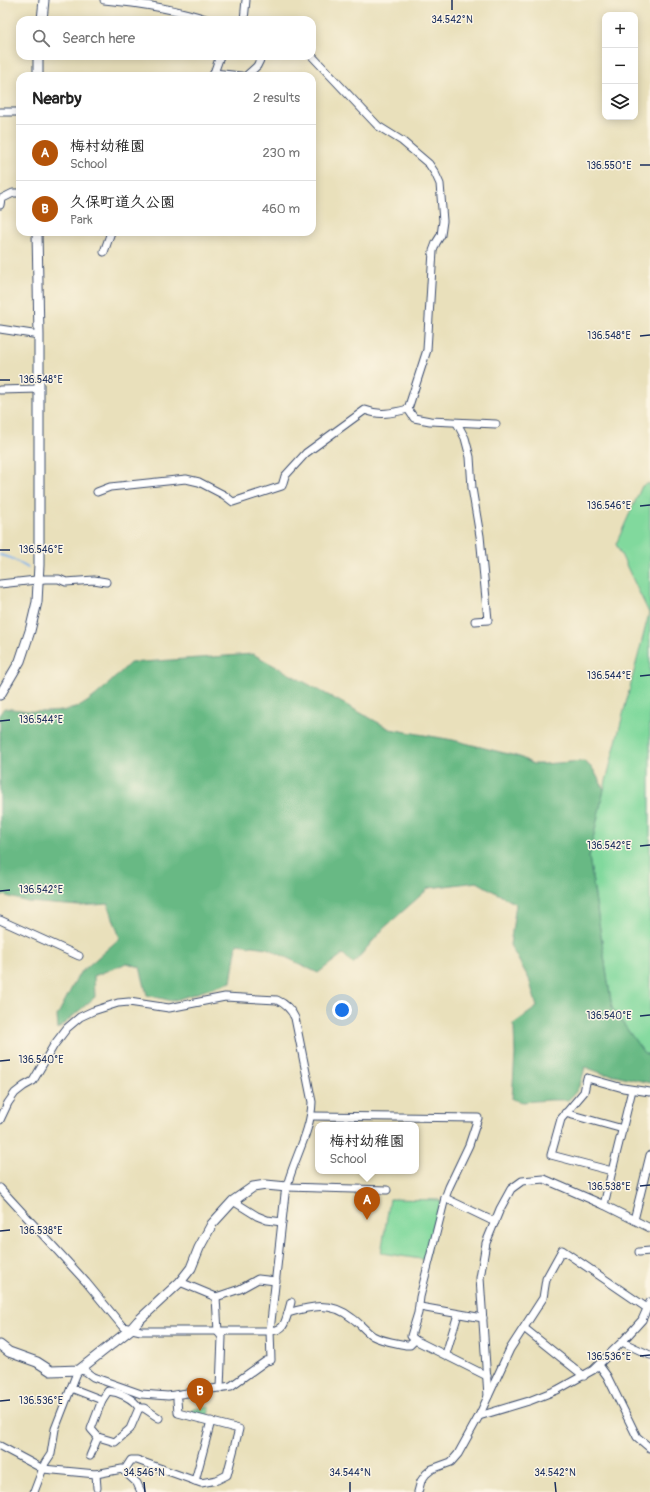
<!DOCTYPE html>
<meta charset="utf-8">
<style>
body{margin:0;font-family:Pangolin,"Klee One",sans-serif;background:#f6f6f6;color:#222}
.controls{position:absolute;right:12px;top:12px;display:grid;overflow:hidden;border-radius:8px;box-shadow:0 2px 10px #0003}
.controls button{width:36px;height:36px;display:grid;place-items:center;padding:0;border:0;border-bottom:1px solid #e0e0e0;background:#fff;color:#222;font:20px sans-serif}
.you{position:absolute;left:342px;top:1010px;width:14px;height:14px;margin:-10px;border:3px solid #fff;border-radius:50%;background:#1a73e8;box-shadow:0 0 0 6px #1a73e833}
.badge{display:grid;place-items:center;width:26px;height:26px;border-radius:50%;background:#b45309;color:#fff;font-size:13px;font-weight:700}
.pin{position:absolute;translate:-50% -33px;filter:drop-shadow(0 1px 2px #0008)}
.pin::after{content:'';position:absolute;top:21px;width:14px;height:12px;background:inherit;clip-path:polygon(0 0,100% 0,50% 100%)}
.popup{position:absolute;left:315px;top:1122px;width:104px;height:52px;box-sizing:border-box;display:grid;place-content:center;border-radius:8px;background:#fff;filter:drop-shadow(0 1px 3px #0005);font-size:13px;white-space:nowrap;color:#767676}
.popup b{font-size:15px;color:#222}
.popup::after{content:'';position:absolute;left:50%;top:100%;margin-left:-8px;border:8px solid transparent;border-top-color:#fff}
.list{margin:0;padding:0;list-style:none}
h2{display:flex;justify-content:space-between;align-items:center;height:52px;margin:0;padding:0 16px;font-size:17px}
h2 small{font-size:13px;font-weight:400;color:#767676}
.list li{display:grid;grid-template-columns:26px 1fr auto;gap:12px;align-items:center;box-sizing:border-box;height:56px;padding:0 16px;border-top:1px solid #e0e0e0}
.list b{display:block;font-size:15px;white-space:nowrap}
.list p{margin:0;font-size:13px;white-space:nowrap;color:#767676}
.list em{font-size:13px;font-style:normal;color:#767676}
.icon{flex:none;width:22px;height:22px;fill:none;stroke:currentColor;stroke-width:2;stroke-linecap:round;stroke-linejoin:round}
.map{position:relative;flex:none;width:650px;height:1492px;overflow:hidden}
.search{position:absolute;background:#fff;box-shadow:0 2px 10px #0003;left:16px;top:16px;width:300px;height:44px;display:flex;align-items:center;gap:10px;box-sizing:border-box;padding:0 14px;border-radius:12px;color:#767676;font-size:15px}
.panel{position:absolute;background:#fff;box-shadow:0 2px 10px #0003;left:16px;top:72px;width:300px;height:164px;border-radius:12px}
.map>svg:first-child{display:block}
.green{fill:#81d99d;stroke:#4e847e}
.forest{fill:#68b984;stroke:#427471}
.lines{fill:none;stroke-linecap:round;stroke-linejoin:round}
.stream{stroke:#7eb3ec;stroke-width:2}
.street-casing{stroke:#3a4a6c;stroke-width:9}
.secondary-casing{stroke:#3a4a6c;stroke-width:11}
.street{stroke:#fff;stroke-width:7}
.secondary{stroke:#fff;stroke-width:9}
.ticks{fill:none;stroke:#1b2f5e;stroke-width:1.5}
.ticks-label{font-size:10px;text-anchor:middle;fill:#1b2f5e;stroke:#fcf5e5;stroke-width:3;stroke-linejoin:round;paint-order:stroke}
</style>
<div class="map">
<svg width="650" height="1492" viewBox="0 0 650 1492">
<rect width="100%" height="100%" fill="#fcf5e5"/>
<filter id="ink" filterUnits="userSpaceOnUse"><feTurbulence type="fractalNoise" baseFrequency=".025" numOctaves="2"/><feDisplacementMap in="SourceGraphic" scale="8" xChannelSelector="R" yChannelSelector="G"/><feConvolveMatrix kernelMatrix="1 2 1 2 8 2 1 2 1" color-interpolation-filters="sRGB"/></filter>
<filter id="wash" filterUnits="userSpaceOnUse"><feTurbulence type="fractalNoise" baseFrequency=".012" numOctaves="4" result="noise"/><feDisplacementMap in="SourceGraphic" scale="16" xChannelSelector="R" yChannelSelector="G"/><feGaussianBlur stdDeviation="0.9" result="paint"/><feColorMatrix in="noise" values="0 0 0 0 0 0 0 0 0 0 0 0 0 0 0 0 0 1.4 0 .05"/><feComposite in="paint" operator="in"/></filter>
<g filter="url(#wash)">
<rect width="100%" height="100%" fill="#e9e0bb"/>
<!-- green -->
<g class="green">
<polygon points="650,483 650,1055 644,1053 612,1008 589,857 604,789 649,613 616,544 642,486"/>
<polygon points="390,1199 441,1200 427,1260 381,1253"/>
<polygon points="210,1407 207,1418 189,1413 194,1409"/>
</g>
<!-- forest -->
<path class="forest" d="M 253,654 L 390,729 L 453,740 L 520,757 L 533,764 L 543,764 L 584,761 L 593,769 L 604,789 L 589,857 L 612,1008 L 644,1053 L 650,1055 L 650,1083 L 615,1075 L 604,1074 L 585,1067 C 582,1080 579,1091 568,1100 L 549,1100 L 522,1102 L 512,1099 L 515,1054 L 514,1027 L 512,1025 L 537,1007 L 529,979 L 510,945 L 516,904 L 477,882 L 429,888 L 384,928 L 353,964 L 343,954 L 318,973 L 267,948 L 237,944 L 231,982 L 172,1001 L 147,995 L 140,967 L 127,963 L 94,976 L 95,997 L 58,1029 L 57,1016 L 79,974 L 120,938 L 108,904 L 79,906 L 27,902 L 0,894 L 0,714 L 4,708 C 28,711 52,715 75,708 C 92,703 117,675 130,663 Z"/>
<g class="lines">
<!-- stream -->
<polyline class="stream" points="0,555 11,558 28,568"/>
</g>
</g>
<g filter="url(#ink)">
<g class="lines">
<defs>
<g id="street">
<path d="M 104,0 C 139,3 175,9 209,20"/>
<polyline points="244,20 246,0"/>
<polyline points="312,56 378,126 402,141 429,164 435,173 440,184 443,221 441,235 436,243 433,251 427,350 408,409"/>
<polyline points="214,73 241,76"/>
<polyline points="213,76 220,56"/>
<polyline points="246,76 257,66 262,56"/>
<polyline points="0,112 20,112"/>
<polyline points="0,205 1,199 13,193 20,193"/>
<polyline points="104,252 111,232"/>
<polyline points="0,329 39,335"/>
<polyline points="0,390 39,389"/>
<polyline points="408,409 414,418 430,421 496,424"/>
<polyline points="457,423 465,438 470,457 472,488 480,536 488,620 475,621"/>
<path d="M 97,492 L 110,487 L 186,479 L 199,482 L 224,495 L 233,502 L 282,486 L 285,476 L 306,453 L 365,410 C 380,416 392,413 408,409"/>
<polyline points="0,584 45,579 59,579 66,582 94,580 106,582"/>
<polyline points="0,920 79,956"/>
<polyline points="565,1113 623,1129"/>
<polyline points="312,1116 478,1118 469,1145 449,1187 445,1198 420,1297 418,1313 411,1336 415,1340 487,1376"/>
<path d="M 0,1120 L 8,1103 L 15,1093 L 24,1086 L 33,1081 L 54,1045 L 67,1028 L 80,1017 L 93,1011 L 118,1003 L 129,1002 L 169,1008 L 225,997 L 277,1000 C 286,1004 291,1009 295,1018 L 312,1102 C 311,1134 291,1163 285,1194 L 270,1331 L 271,1360 L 266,1361 L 231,1386 L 168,1396 L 141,1394 L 93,1377 L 85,1371 L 79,1370 L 76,1375 L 55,1429 L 51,1454 L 45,1463 L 34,1492"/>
<polyline points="612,1171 632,1090"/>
<polyline points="287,1187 387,1190"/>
<path d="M 0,1188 L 86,1282 L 123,1327 L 141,1331 L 270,1331 C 284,1330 284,1325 288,1313 C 311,1306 331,1301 352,1318 C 360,1323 365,1331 373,1336 C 382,1341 396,1343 406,1345 L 410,1345 L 415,1340"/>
<polyline points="445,1198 495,1222"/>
<polyline points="233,1201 257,1216 267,1220 282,1222"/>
<polyline points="604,1205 612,1171 551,1155 561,1119 584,1092 587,1078 623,1088 650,1092"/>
<polyline points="634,1220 650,1155"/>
<polyline points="639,1252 650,1251"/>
<polyline points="180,1282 216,1297 218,1332 222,1337 220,1388"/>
<polyline points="216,1297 240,1289 258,1279 276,1281"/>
<polyline points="420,1307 483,1318"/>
<polyline points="288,1313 291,1302"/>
<polyline points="524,1328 584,1376"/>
<polyline points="622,1342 650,1355"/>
<polyline points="446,1354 458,1314"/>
<polyline points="599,1365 607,1376 637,1437 650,1448"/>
<path d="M 71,1388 L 102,1400 L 108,1391 C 119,1392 133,1398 139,1408 L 144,1408 L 159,1418"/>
<polyline points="488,1396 480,1278 486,1243 500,1209 511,1189 522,1181 544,1179 604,1205 650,1228"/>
<polyline points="479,1416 529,1401 557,1390 593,1370 622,1342 642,1320 650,1302"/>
<polyline points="98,1437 115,1442 130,1429 139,1408"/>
<polyline points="0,1446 43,1469 96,1474 122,1469 137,1483 141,1492"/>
<polyline points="90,1456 98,1437 91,1429 102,1400"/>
<polyline points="124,1471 131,1460 137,1460 201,1483 217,1480 227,1475 239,1429 178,1413 177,1400"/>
<polyline points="96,1474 97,1488"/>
<polyline points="195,1481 211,1421"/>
<polyline points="418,1492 421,1481 426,1474 432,1469 451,1462 458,1454 479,1416 510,1349 543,1298 546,1279 562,1250 647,1308"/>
</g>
<g id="secondary">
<polyline points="42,20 44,0"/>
<polyline points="38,76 38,56"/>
<polyline points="0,695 20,661 30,631 37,602 39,565 39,335 37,232"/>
<polyline points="0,1345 9,1352 37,1362 51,1371 79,1370 131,1329 138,1321 180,1282 191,1268 199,1248 212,1224 233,1201 253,1187 266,1185 287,1187"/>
</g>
</defs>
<!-- street casing -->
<use href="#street" class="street-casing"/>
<!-- secondary casing -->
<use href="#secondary" class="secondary-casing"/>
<!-- street -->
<use href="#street" class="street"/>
<!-- secondary -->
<use href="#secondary" class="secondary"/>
</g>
</g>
<!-- ticks -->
<path class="ticks" d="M 452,0 L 452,10M 640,165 L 650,165M 640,336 L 650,335M 0,380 L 10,380M 640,506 L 650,505M 0,550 L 10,550M 640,676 L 650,675M 0,721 L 10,720M 640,846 L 650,845M 0,891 L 10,890M 640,1016 L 650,1015M 0,1061 L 10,1060M 640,1186 L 650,1185M 0,1231 L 10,1230M 640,1356 L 650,1355M 0,1401 L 10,1400M 144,1482 L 145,1492M 350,1482 L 350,1492M 555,1482 L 556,1492"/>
<g class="ticks-label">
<text x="452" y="23">34.542°N</text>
<text x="609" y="169">136.550°E</text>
<text x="609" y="339">136.548°E</text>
<text x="41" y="383">136.548°E</text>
<text x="609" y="509">136.546°E</text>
<text x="41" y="553">136.546°E</text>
<text x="609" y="679">136.544°E</text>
<text x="41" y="723">136.544°E</text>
<text x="609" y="849">136.542°E</text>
<text x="41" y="893">136.542°E</text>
<text x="609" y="1019">136.540°E</text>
<text x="41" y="1063">136.540°E</text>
<text x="609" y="1190">136.538°E</text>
<text x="41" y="1234">136.538°E</text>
<text x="609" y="1360">136.536°E</text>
<text x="41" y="1404">136.536°E</text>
<text x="144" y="1476">34.546°N</text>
<text x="350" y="1476">34.544°N</text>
<text x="555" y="1476">34.542°N</text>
</g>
</svg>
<div class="controls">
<button>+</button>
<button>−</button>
<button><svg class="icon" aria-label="layers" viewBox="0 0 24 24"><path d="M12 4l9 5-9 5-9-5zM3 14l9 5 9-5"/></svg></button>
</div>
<div class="you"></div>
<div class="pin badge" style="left:367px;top:1220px">A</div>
<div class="popup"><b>梅村幼稚園</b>School</div>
<div class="pin badge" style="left:200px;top:1411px">B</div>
<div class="search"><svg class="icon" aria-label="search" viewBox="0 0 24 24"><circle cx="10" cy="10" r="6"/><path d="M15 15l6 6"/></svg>Search here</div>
<section class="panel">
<h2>Nearby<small>2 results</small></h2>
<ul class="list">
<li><span class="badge">A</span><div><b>梅村幼稚園</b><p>School</p></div><em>230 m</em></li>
<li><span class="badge">B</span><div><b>久保町道久公園</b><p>Park</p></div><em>460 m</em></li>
</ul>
</section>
</div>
